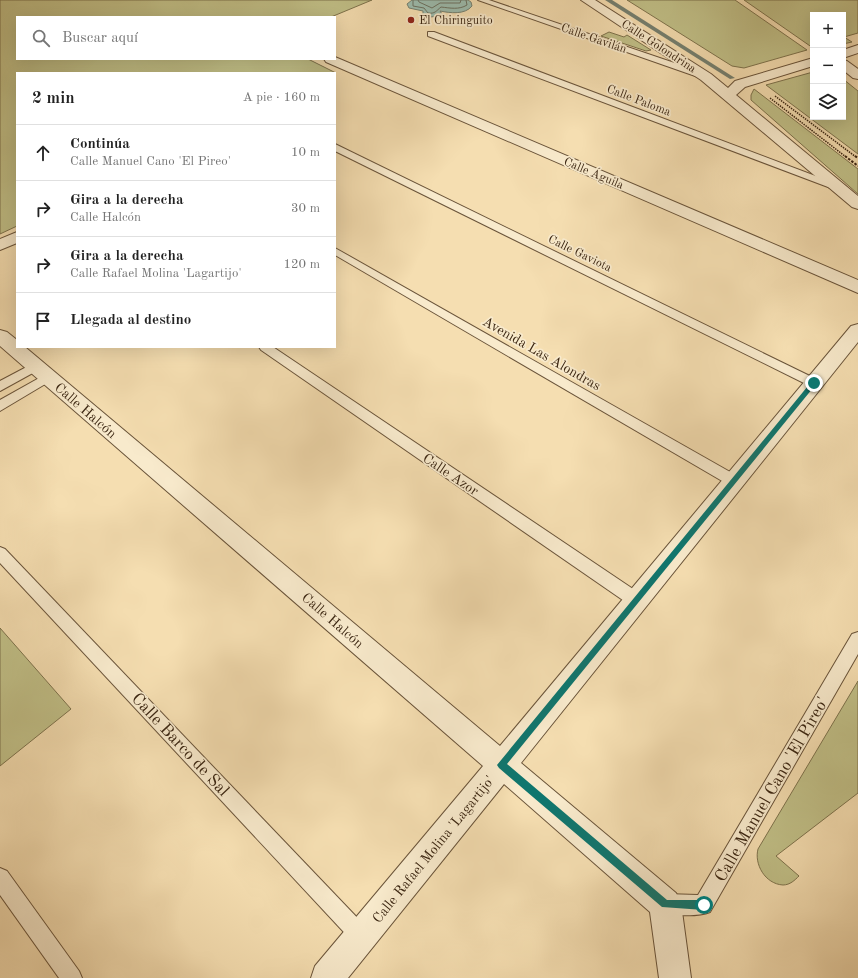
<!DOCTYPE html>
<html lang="es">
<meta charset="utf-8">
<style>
body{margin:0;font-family:"Old Standard TT",serif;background:#f6f6f6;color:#222}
.controls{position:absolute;right:12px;top:12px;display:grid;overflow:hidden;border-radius:0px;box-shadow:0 4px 16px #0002}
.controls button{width:36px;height:36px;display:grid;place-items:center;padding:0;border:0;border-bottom:1px solid #e0e0e0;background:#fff;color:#222;font:20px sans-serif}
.stop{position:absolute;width:12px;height:12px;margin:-9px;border:3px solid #0f766e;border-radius:50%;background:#fff}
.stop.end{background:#0f766e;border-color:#fff;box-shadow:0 1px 4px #0008}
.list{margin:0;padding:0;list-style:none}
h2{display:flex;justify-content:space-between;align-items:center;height:52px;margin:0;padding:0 16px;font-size:17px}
h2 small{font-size:13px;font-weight:400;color:#767676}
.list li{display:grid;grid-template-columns:26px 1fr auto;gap:12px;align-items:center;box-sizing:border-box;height:56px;padding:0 16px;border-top:1px solid #e0e0e0}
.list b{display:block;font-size:15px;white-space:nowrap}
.list p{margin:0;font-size:13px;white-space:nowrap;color:#767676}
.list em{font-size:13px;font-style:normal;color:#767676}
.icon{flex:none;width:22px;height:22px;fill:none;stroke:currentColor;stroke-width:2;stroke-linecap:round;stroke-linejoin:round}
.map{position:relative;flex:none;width:858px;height:978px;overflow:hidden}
.search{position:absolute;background:#fff;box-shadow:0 4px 16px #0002;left:16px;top:16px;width:320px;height:44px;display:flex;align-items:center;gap:10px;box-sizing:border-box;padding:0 14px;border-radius:0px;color:#767676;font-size:15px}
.panel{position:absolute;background:#fff;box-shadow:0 4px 16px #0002;left:16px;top:72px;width:320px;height:276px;border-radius:0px}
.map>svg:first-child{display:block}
.green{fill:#c1c088;stroke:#7e734d}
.water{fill:#9cbcae;stroke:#758070}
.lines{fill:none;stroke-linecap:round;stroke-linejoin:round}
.shore{stroke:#6c7160;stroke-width:1}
.stream{fill:#758070;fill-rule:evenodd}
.lane-casing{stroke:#6a543a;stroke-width:2}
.street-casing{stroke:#6a543a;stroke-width:2}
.path-far1{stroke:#3b2612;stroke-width:1.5;stroke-dasharray:1.5 1;stroke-linecap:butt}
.path{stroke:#3b2612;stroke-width:2;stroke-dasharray:2.5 1.5;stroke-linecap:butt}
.lane{fill:#f8eacc;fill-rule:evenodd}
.street{fill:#f8eacc;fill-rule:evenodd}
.route{fill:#0f766e}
.poi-dot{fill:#8f2418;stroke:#f8eacc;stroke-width:1.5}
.labels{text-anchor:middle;stroke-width:3.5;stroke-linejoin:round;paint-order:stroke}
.far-poi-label{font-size:12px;fill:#3b2612;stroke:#f8eacc;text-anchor:start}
.far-street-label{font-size:12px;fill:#3b2612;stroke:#f8eacc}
.street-label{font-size:14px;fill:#3b2612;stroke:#f8eacc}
.near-street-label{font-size:17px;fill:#3b2612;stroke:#f8eacc}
</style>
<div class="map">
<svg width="858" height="978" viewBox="0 0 858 978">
<rect width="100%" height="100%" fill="#f5deb1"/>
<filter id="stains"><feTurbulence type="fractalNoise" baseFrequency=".005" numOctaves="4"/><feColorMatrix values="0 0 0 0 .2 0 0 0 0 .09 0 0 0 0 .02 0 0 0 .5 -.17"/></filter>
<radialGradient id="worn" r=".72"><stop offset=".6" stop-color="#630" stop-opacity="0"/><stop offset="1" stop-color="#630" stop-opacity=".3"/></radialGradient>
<!-- green -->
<g class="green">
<polygon points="0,0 372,0 331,17 17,17 17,59 308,59 336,73 17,73 17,226 0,234"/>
<polygon points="627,0 735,0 807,50 744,68 732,66"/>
<polygon points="744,0 858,0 858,33 844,37 852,42 843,44 843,15 813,15 813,48"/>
<polygon points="609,32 624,37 627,35 651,50 646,51 601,36"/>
<polygon points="813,72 813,117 843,117 843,79 858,91 858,154 766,85"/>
<polygon points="754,89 858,169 858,194 751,100 751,95"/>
<polygon points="0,628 71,709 0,766"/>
<path d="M 858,681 L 858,793 L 776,856 L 799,876 C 795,880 790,885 783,885 C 765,884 754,864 758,849 Z"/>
</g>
<!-- water -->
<path class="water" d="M 412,0 L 468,0 L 471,2 L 472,6 C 465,15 450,13 440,11 L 442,14 L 440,16 L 430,17 L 423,15 L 423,11 L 409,8 L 407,4 Z"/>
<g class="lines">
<!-- shore -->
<g class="shore">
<path d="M 413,0 L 413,6 L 424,8 L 428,13 C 435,14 436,11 441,7 C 450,8 459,10 467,5 L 466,0"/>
<polyline points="418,0 419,2 432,8 440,3 460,3 461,0"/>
</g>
<!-- stream -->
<polygon class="stream" points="605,0 612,0 735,78 730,79"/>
<defs>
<g id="lane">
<polygon points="478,0 489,0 707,74 708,76 707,78 701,78"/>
<polygon points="428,32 434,32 842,186 844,188 842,190 836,190 428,36"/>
<polygon points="335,144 818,380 820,383 818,386 814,387 810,386 335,151"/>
<polygon points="335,248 739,477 741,481 739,485 734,486 729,485 335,255"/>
<polygon points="259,347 273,347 642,595 644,600 642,605 636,607 630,605 261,350"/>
<polygon points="36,362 40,363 42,366 40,369 0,391 0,381"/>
<polygon points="48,373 52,374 54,377 52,380 0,411 0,400"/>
<polygon points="0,547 5,549 368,929 371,936 368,943 361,946 354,943 0,563"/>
<path d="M 858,632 L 858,654 L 710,912 C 698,917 670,916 658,911 L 655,904 L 658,897 L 665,894 L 698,895 L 852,634 Z"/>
<polygon points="0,868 7,871 79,971 82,978 59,978 0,895"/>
</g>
<g id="street">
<polygon points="581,0 595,0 711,74 728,88 735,81 813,58 813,66 745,87 736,95 858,196 858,209 852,207 701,80"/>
<polygon points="858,45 858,53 843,58 843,50"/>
<polygon points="335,57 858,280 858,293 326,62 324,59 335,59"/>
<polygon points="843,60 847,61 858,69 858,79 853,78 843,70"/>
<polygon points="17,232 17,243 0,250 0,239"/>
<polygon points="858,324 858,342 521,763 676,893 681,904 691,978 659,978 650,912 504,784 348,978 311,978 315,966 483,766 0,346 0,330 7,332 17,340 17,347 25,347 500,746 851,326"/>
</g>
</defs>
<!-- lane casing -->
<use href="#lane" class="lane-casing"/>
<!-- street casing -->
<use href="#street" class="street-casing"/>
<!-- path-far1 -->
<g class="path-far1">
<polyline points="775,96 856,157"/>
<polyline points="770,98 846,157"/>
</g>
<!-- path -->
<g class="path">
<polyline points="845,156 858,166"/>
<polyline points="855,156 858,158"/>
</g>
<!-- lane -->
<use href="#lane" class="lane"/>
<!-- street -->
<use href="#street" class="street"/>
</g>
<!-- route -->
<polygon class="route" points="812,381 817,383 507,764 667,900 704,900 707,902 708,905 707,908 704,910 662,907 499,768 497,765"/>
<!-- markers -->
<circle class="poi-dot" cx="411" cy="20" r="4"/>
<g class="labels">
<!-- far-poi labels -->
<g class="far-poi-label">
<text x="419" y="24">El Chiringuito</text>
</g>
<!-- far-street labels -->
<g class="far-street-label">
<text transform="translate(594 38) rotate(19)" y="4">Calle Gavilán</text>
<text transform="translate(659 46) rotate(33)" y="4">Calle Golondrina</text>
<text transform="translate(639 100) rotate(21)" y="4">Calle Paloma</text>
<text transform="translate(594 173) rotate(23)" y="4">Calle Águila</text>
<text transform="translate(580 253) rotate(26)" y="4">Calle Gaviota</text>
</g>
<!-- street labels -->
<g class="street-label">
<text transform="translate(542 353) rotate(30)" y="5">Avenida Las Alondras</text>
<text transform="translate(86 410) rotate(41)" y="5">Calle Halcón</text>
<text transform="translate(451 474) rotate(34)" y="5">Calle Azor</text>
<text transform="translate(333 620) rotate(41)" y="5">Calle Halcón</text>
<text transform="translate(433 849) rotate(-51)" y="5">Calle Rafael Molina 'Lagartijo'</text>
</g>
<!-- near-street labels -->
<g class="near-street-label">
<text transform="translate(181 744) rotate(47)" y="6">Calle Barco de Sal</text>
<text transform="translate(771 789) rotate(-60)" y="6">Calle Manuel Cano 'El Pireo'</text>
</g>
</g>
<rect width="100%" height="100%" filter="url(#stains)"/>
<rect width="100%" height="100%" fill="url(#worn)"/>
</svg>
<div class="controls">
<button>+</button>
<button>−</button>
<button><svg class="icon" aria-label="layers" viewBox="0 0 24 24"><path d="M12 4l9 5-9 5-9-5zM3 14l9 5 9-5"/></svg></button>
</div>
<div class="stop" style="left:704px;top:905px"></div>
<div class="stop end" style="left:814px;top:383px"></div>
<div class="search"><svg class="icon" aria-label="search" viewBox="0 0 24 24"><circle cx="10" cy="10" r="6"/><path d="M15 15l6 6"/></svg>Buscar aquí</div>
<section class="panel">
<h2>2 min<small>A pie · 160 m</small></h2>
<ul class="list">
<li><svg class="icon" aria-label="ahead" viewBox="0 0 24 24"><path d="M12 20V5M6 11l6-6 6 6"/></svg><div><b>Continúa</b><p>Calle Manuel Cano 'El Pireo'</p></div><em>10 m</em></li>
<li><svg class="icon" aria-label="right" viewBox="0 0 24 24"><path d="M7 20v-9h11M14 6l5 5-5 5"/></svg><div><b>Gira a la derecha</b><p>Calle Halcón</p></div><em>30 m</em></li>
<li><svg class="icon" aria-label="right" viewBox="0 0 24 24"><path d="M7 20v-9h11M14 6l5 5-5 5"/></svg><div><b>Gira a la derecha</b><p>Calle Rafael Molina 'Lagartijo'</p></div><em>120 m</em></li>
<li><svg class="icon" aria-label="arrive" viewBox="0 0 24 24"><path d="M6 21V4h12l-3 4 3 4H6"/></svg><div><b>Llegada al destino</b></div></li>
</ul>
</section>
</div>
